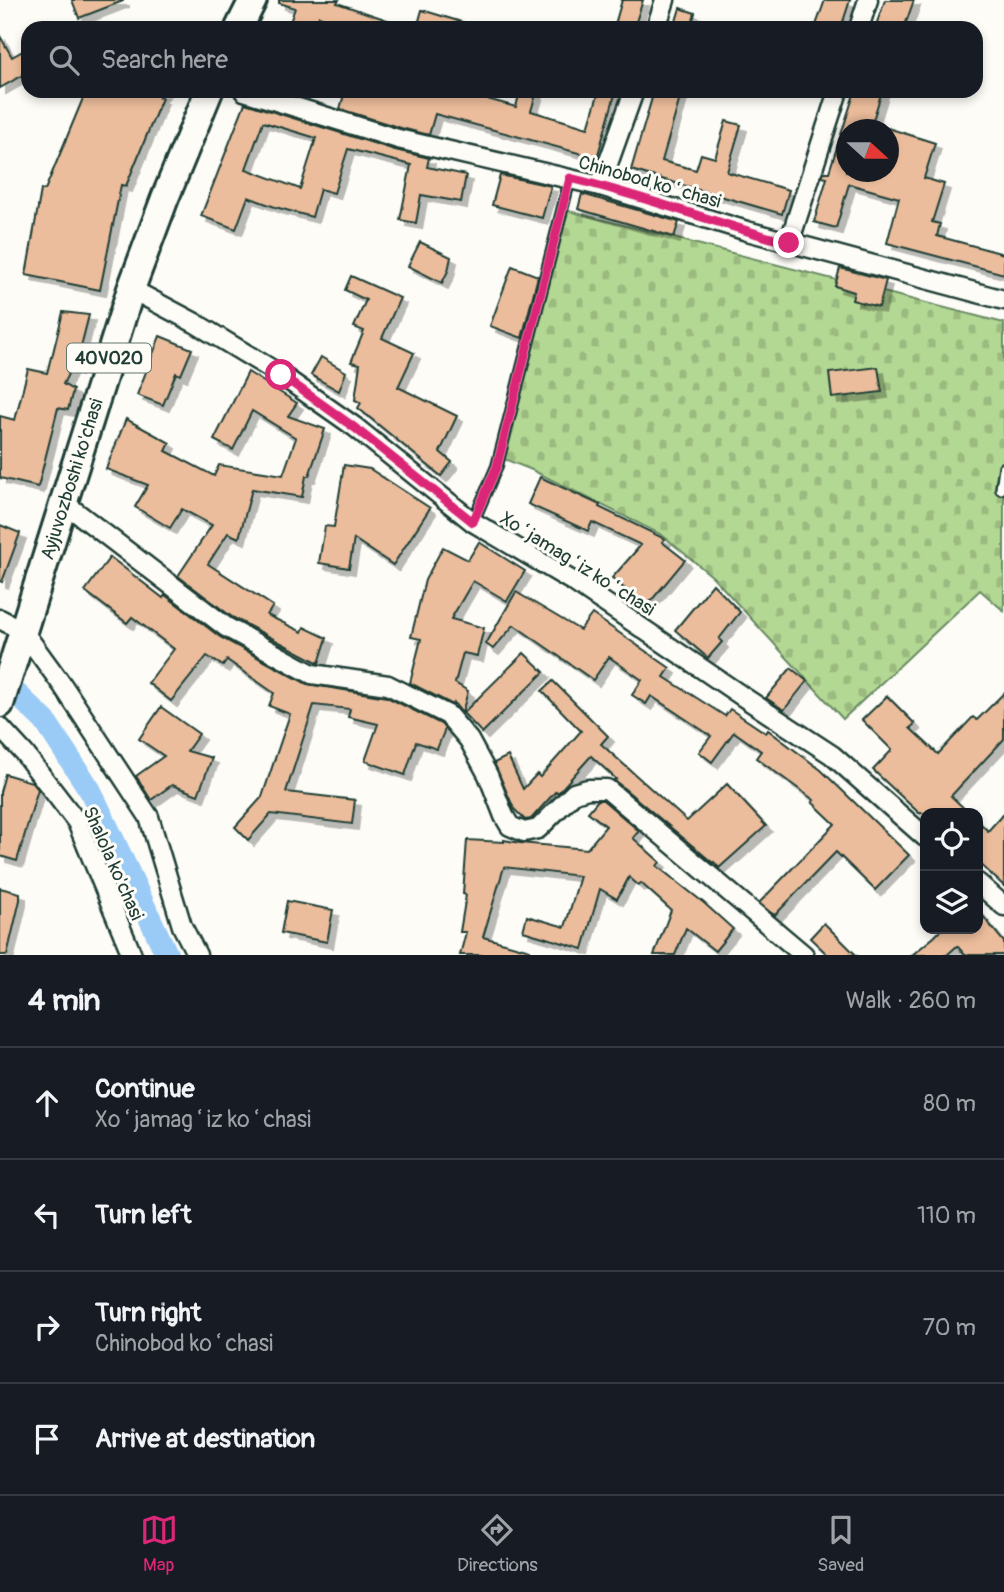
<!DOCTYPE html>
<meta charset="utf-8">
<style>
body{margin:0;font-family:Pangolin,sans-serif;background:#20242c;color:#f1f3f6}
.controls{position:absolute;right:21px;bottom:21px;display:grid;overflow:hidden;border-radius:14px;box-shadow:0 4px 10px #0003}
.controls button{width:63px;height:63px;display:grid;place-items:center;padding:0;border:0;border-bottom:2px solid #363941;background:#171b24;color:#f1f3f6;font:35px sans-serif}
.compass{position:absolute;left:836px;top:119px;width:63px;height:63px;border-radius:50%;background:#171b24;box-shadow:0 4px 10px #0003;rotate:111deg}
.stop{position:absolute;width:21px;height:21px;margin:-16px;border:5px solid #db2777;border-radius:50%;background:#fff}
.stop.end{background:#db2777;border-color:#fff;box-shadow:0 2px 7px #0008}
.list{margin:0;padding:0;list-style:none}
h2{display:flex;justify-content:space-between;align-items:center;height:91px;margin:0;padding:0 28px;font-size:30px}
h2 small{font-size:23px;font-weight:400;color:#9ea1a6}
.list li{display:grid;grid-template-columns:46px 1fr auto;gap:21px;align-items:center;box-sizing:border-box;height:112px;padding:0 28px;border-top:2px solid #363941}
.list b{display:block;font-size:26px;white-space:nowrap}
.list p{margin:0;font-size:23px;white-space:nowrap;color:#9ea1a6}
.list em{font-size:23px;font-style:normal;color:#9ea1a6}
.icon{flex:none;width:38px;height:38px;fill:none;stroke:currentColor;stroke-width:2;stroke-linecap:round;stroke-linejoin:round}
.map{position:relative;flex:none;width:1004px;height:955px;overflow:hidden}
.search{position:absolute;background:#171b24;box-shadow:0 4px 10px #0003;left:21px;right:21px;top:21px;height:77px;display:flex;align-items:center;gap:18px;box-sizing:border-box;padding:0 24px;border-radius:21px;color:#9ea1a6;font-size:26px}
.sheet{height:539px;background:#171b24}
nav{display:flex;justify-content:space-around;align-items:center;box-sizing:border-box;height:98px;border-top:2px solid #363941;background:#171b24;font-size:19px;color:#9ea1a6}
nav a{display:grid;justify-items:center;gap:4px}
nav .on{color:#db2777}
.map>svg:first-child{display:block}
.cemetery{fill:url(#cemetery-stones);stroke:#698a64;stroke-width:2}
.lines{fill:none;stroke-linecap:round;stroke-linejoin:round}
.canal{stroke:#9acbf6;stroke-width:23}
.building{fill:#ecbd9c;stroke:#1f3d34;stroke-width:2;fill-rule:evenodd;filter:url(#shadow)}
.service-casing{stroke:#1f3d34;stroke-width:14}
.minor-casing{stroke:#1f3d34;stroke-width:23}
.primary-casing{stroke:#1f3d34;stroke-width:32}
.service{stroke:#fdfcf7;stroke-width:9}
.minor{stroke:#fdfcf7;stroke-width:18}
.primary{stroke:#fdfcf7;stroke-width:26}
.route{stroke:#db2777;stroke-width:9}
.labels{text-anchor:middle;stroke-width:6;stroke-linejoin:round;paint-order:stroke}
.shield{fill:#fdfcf7;stroke:#62766e;stroke-width:2}
.shield-label{font-size:18px;font-weight:bold;fill:#1f3d34}
.street-label{font-size:19px;fill:#1f3d34;stroke:#fdfcf7}
</style>
<div class="map">
<svg width="1004" height="955" viewBox="0 0 1004 955">
<defs>
<pattern id="cemetery-stones" width="16" height="16" patternUnits="userSpaceOnUse" patternTransform="scale(1.75)"><rect width="16" height="16" fill="#b3d893"/><path d="M2 7V4a2 2 0 0 1 4 0v3zM10 15v-3a2 2 0 0 1 4 0v3z" fill="#9aba7f"/></pattern>
<filter id="shadow"><feDropShadow dx="6" dy="6" stdDeviation="0" flood-color="#0004"/></filter>
</defs>
<rect width="100%" height="100%" fill="#fdfcf7"/>
<filter id="ink" filterUnits="userSpaceOnUse"><feTurbulence type="fractalNoise" baseFrequency=".0143" numOctaves="2"/><feDisplacementMap in="SourceGraphic" scale="14" xChannelSelector="R" yChannelSelector="G"/><feConvolveMatrix kernelMatrix="1 2 1 2 8 2 1 2 1" color-interpolation-filters="sRGB"/></filter>
<g filter="url(#ink)">
<!-- cemetery -->
<polygon class="cemetery" points="561,209 1004,323 1004,611 980,590 843,719 713,577 662,535 532,470 504,459"/>
<g class="lines">
<!-- canal -->
<polyline class="canal" points="0,678 45,721 90,790 167,955"/>
</g>
<!-- building -->
<g class="building">
<polygon points="72,0 123,0 123,1 79,18"/>
<polygon points="279,0 339,0 337,3 402,25 401,28 352,28 319,16 315,28 288,28 295,8 279,3"/>
<polygon points="622,0 643,0 634,28 614,28"/>
<polygon points="825,0 850,0 841,28 815,28"/>
<polygon points="885,0 914,0 904,28 875,28"/>
<polygon points="680,8 695,13 691,28 674,28"/>
<polygon points="422,10 468,24 467,28 417,28"/>
<polygon points="0,36 12,57 28,48 28,72 0,88"/>
<polygon points="86,91 163,91 159,97 162,98 126,186 121,185 100,290 26,275 41,190 45,190"/>
<polygon points="345,91 459,91 516,107 520,91 537,91 531,111 588,128 599,91 616,91 597,158 435,114 429,135 401,128 340,109"/>
<polygon points="654,91 682,91 662,161 696,170 701,154 715,158 726,121 741,125 727,172 789,190 782,214 631,170"/>
<polygon points="855,91 882,91 870,130 846,130 846,172 888,172 888,128 935,143 924,178 944,184 932,222 940,224 937,236 1004,254 1004,274 887,243 899,198 849,184 836,228 814,222 827,178 822,177 824,172 829,172"/>
<path d="M 245,103 L 395,150 L 429,158 L 427,167 L 466,175 L 461,202 L 421,195 L 416,223 L 400,220 L 411,165 L 348,149 L 334,193 L 320,189 L 312,217 L 275,207 L 248,197 L 236,229 L 201,216 ZM 263,122 L 316,138 L 300,189 L 246,169 Z"/>
<polygon points="500,175 551,186 542,218 492,205"/>
<polygon points="582,194 679,222 674,237 578,209"/>
<polygon points="420,242 451,257 448,271 442,283 408,266"/>
<polygon points="512,266 538,276 522,338 490,326"/>
<polygon points="840,268 886,280 879,307 852,300 854,292 835,286"/>
<polygon points="351,276 400,298 382,338 414,353 398,387 457,416 440,452 452,462 441,476 358,408 361,403 355,400 360,364 351,362 364,331 354,327 366,300 345,290"/>
<polygon points="63,312 89,315 75,370 71,368 63,384 73,390 68,410 58,408 38,487 0,478 0,416 15,420 28,369 47,373 51,357 52,357"/>
<polygon points="160,336 192,349 181,375 176,373 163,405 137,395"/>
<polygon points="321,357 346,372 339,391 311,375"/>
<polygon points="878,367 882,392 832,398 829,373"/>
<polygon points="248,372 297,403 288,416 325,429 309,476 306,476 302,497 252,489 239,538 228,533 208,564 273,606 267,615 302,632 304,627 327,638 319,663 232,617 178,576 212,525 182,509 170,528 135,507 148,485 106,469 126,419 170,443 166,451 214,476 219,465 283,475 296,438 252,411 233,450 214,440"/>
<polygon points="344,465 370,469 430,508 393,565 354,539 349,568 319,563 325,526 334,527"/>
<polygon points="540,477 600,505 599,507 665,539 662,542 685,560 646,607 612,578 641,545 592,522 588,531 528,504"/>
<polygon points="0,525 20,533 2,582 0,581"/>
<polygon points="479,542 525,571 507,601 473,581 451,619 484,628 477,656 463,653 455,683 468,691 462,713 454,703 453,705 410,683 421,639 411,637 425,580 443,547 468,560"/>
<polygon points="110,557 163,598 165,595 220,637 307,684 387,697 441,724 445,729 437,749 416,742 405,775 365,761 378,724 348,717 350,709 314,705 286,792 355,800 352,824 271,814 248,840 235,827 262,797 290,714 269,706 274,693 227,660 223,666 207,656 171,701 148,683 174,649 132,617 127,623 85,591"/>
<polygon points="713,584 740,612 719,639 722,642 708,658 675,630"/>
<polygon points="516,592 580,630 592,614 670,668 664,677 725,716 730,709 766,733 768,730 821,770 909,855 875,890 836,852 775,915 771,913 759,903 835,824 812,802 814,800 756,758 761,751 734,732 712,762 699,752 711,736 651,696 646,704 632,695 642,680 609,657 593,680 514,625 493,649 486,644"/>
<polygon points="524,653 544,672 482,733 463,713"/>
<polygon points="791,668 807,681 784,710 766,698"/>
<polygon points="553,681 608,736 601,744 687,821 727,784 766,826 719,868 714,862 713,863 614,780 616,779 591,756 558,793 556,791 531,819 525,820 514,809 494,763 508,756 523,789 537,774 540,777 581,731 542,691"/>
<polygon points="1004,693 1004,739 951,796 969,813 919,813 873,770 892,750 862,720 887,696 915,724 910,728 938,754 973,717 977,720"/>
<polygon points="161,707 199,734 187,751 212,758 198,795 172,785 151,800 136,776 164,756 139,739"/>
<polygon points="5,774 32,782 38,789 17,861 0,856 0,792"/>
<polygon points="598,800 603,800 639,831 633,838 660,862 657,866 704,903 733,929 715,951 686,928 675,955 654,955 671,910 641,883 638,885 629,877 617,899 600,889 583,949 523,931 527,916 565,927 580,876 504,867 483,937 530,950 530,955 460,955 466,932 460,932 466,895 463,894 467,840 504,842 504,840 520,843 587,849 606,826 588,812"/>
<polygon points="1004,813 1004,886 978,862 978,821 988,831"/>
<polygon points="0,888 20,893 20,900 7,955 0,955"/>
<polygon points="287,901 333,910 327,942 281,933"/>
<polygon points="978,910 1004,942 1004,955 965,955 957,946 947,955 912,955 934,937 941,930 940,929 978,929"/>
<polygon points="824,923 856,955 828,955 810,938"/>
</g>
<g class="lines">
<defs>
<g id="service">
<polyline points="1001,489 1004,468"/>
<polyline points="473,522 497,466 570,179"/>
</g>
<g id="minor">
<polyline points="656,28 665,0"/>
<polyline points="859,28 868,0"/>
<polyline points="244,91 398,139 600,186 747,231 1004,300"/>
<polyline points="600,186 634,91"/>
<polyline points="789,243 838,91"/>
<polyline points="131,289 195,323 281,375 355,427 473,522 574,582 745,698 832,755 925,837"/>
<polyline points="63,502 226,627 312,674 388,685 448,715 469,740 488,775 504,816 510,826 524,832 538,829 574,793 588,789 607,789 804,955"/>
<polyline points="0,619 23,631 63,686 149,817 182,926 197,955"/>
<polyline points="0,727 24,753 77,822 132,955"/>
<polyline points="978,883 1004,906"/>
</g>
<g id="primary">
<polyline points="239,28 253,0"/>
<path id="s1" d="M 0,704 L 131,289 L 165,198 L 209,91"/>
</g>
</defs>
<!-- service casing -->
<use href="#service" class="service-casing"/>
<!-- minor casing -->
<use href="#minor" class="minor-casing"/>
<!-- primary casing -->
<use href="#primary" class="primary-casing"/>
<!-- service -->
<use href="#service" class="service"/>
<!-- minor -->
<use href="#minor" class="minor"/>
<!-- primary -->
<use href="#primary" class="primary"/>
</g>
</g>
<g class="lines" filter="url(#ink)">
<!-- route -->
<path class="route" d="M 281,375 L 355,428 L 473,522 L 497,466 L 570,178 C 644,196 715,223 789,243"/>
</g>
<g class="labels">
<!-- shield labels -->
<rect class="shield" x="67" y="343.5" width="84" height="29" rx="5"/>
<g class="shield-label">
<text x="109" y="364">40V020</text>
</g>
<!-- street labels -->
<g class="street-label">
<text transform="translate(650 181) rotate(16)" y="7">Chinobod koʻchasi</text>
<text dy="7" stroke="none"><textPath href="#s1" startOffset="236">Ayjuvozboshi ko'chasi</textPath></text>
<text transform="translate(578 563) rotate(32)" y="7">Xoʻjamagʻiz koʻchasi</text>
<text transform="translate(114 863) rotate(66)" y="7">Shalola ko'chasi</text>
</g>
</g>
</svg>
<div class="controls">
<button><svg class="icon" aria-label="locate" viewBox="0 0 24 24"><circle cx="12" cy="12" r="6"/><path d="M12 2v4M12 18v4M2 12h4M18 12h4"/></svg></button>
<button><svg class="icon" aria-label="layers" viewBox="0 0 24 24"><path d="M12 4l9 5-9 5-9-5zM3 14l9 5 9-5"/></svg></button>
</div>
<svg class="compass" viewBox="-18 -18 36 36"><path d="M0-13l5 13h-10z" fill="#e53935"/><path d="M0 13l5-13h-10z" fill="#9ea1a6"/></svg>
<div class="stop" style="left:281px;top:375px"></div>
<div class="stop end" style="left:789px;top:243px"></div>
<div class="search"><svg class="icon" aria-label="search" viewBox="0 0 24 24"><circle cx="10" cy="10" r="6"/><path d="M15 15l6 6"/></svg>Search here</div>
</div>
<section class="sheet">
<h2>4 min<small>Walk · 260 m</small></h2>
<ul class="list">
<li><svg class="icon" aria-label="ahead" viewBox="0 0 24 24"><path d="M12 20V5M6 11l6-6 6 6"/></svg><div><b>Continue</b><p>Xoʻjamagʻiz koʻchasi</p></div><em>80 m</em></li>
<li><svg class="icon" aria-label="left" viewBox="0 0 24 24"><path d="M17 20v-9H6M10 6l-5 5 5 5"/></svg><div><b>Turn left</b></div><em>110 m</em></li>
<li><svg class="icon" aria-label="right" viewBox="0 0 24 24"><path d="M7 20v-9h11M14 6l5 5-5 5"/></svg><div><b>Turn right</b><p>Chinobod koʻchasi</p></div><em>70 m</em></li>
<li><svg class="icon" aria-label="arrive" viewBox="0 0 24 24"><path d="M6 21V4h12l-3 4 3 4H6"/></svg><div><b>Arrive at destination</b></div></li>
</ul>
</section>
<nav>
<a class="on"><svg class="icon" aria-label="map" viewBox="0 0 24 24"><path d="M3 6l6-2 6 2 6-2v14l-6 2-6-2-6 2zM9 4v14M15 6v14"/></svg>Map</a>
<a><svg class="icon" aria-label="directions" viewBox="0 0 24 24"><path d="M12 3l9 9-9 9-9-9zM9 14v-3h6M13 9l2 2-2 2"/></svg>Directions</a>
<a><svg class="icon" aria-label="saved" viewBox="0 0 24 24"><path d="M7 4h10v16l-5-4-5 4z"/></svg>Saved</a>
</nav>
